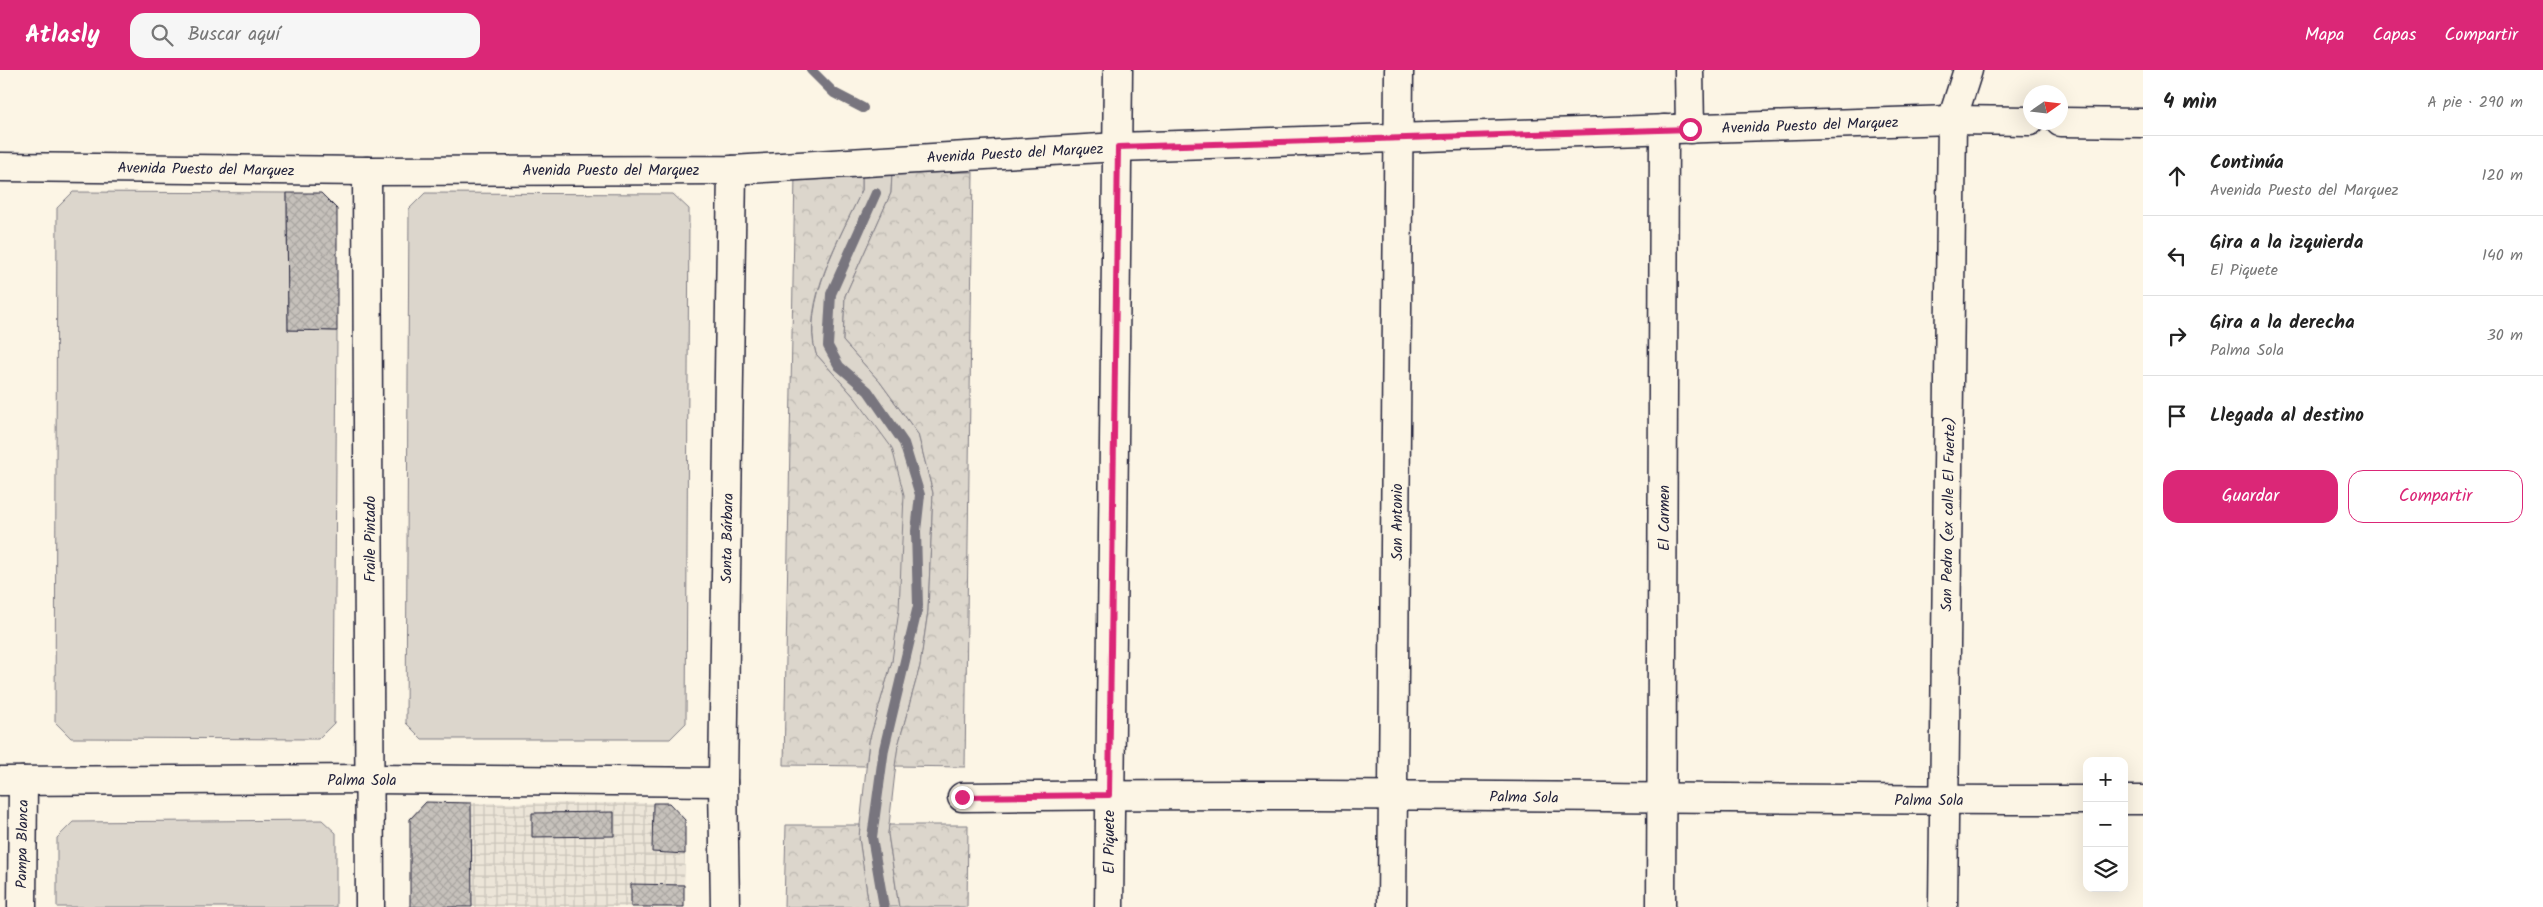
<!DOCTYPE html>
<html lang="es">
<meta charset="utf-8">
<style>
body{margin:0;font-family:Kalam,sans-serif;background:#f6f6f6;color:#222}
.controls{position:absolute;right:15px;bottom:15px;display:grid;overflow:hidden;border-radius:10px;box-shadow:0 5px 20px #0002}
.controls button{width:45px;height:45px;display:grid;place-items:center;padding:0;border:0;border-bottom:1px solid #e0e0e0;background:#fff;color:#222;font:25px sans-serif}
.compass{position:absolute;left:2023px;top:15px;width:45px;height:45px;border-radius:50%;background:#fff;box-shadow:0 5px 20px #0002;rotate:76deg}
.stop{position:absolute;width:15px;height:15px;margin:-11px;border:4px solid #db2777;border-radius:50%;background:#fff}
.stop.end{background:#db2777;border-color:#fff;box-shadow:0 1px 5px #0008}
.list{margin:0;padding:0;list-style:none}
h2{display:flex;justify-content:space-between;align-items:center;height:65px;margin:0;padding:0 20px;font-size:21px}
h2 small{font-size:16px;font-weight:400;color:#767676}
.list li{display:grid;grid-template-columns:32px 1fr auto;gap:15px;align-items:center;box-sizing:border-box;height:80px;padding:0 20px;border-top:1px solid #e0e0e0}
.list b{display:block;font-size:19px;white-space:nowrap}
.list p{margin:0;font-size:16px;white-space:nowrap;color:#767676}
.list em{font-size:16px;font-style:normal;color:#767676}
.actions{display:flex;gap:10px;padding:15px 20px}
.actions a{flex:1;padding:11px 0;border:1px solid #db2777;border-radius:15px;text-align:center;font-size:18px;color:#db2777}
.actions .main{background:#db2777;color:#fff}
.icon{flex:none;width:28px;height:28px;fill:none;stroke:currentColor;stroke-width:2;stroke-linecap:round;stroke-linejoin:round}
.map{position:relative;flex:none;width:2143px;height:837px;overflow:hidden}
header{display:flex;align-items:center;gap:30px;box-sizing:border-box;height:70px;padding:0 25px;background:#db2777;color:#fff}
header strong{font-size:24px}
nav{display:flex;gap:28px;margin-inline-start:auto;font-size:18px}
.search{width:350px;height:45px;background:#f6f6f6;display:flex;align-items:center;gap:12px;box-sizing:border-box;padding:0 18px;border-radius:15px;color:#767676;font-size:19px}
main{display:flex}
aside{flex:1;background:#fff}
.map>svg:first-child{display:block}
.industrial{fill:url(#industrial-grid)}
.grass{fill:#dcd6cc;stroke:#7f7c84}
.forest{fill:url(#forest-crowns);stroke:#7f7c84}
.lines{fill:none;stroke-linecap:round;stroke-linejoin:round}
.stream{stroke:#78757e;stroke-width:10}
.building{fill:url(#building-cross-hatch);stroke:#22223b}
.minor-casing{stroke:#22223b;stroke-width:31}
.minor{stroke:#fcf5e5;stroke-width:28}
.route{stroke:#db2777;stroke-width:6}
.labels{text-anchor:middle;stroke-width:5;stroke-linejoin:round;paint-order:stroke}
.street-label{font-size:15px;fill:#22223b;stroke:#fcf5e5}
</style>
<header>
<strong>Atlasly</strong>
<div class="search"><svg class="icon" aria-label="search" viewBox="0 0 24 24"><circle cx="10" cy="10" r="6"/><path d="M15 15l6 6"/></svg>Buscar aquí</div>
<nav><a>Mapa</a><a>Capas</a><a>Compartir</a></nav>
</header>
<main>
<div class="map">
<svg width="2143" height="837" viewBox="0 0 2143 837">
<defs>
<pattern id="industrial-grid" width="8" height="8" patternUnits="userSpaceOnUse" patternTransform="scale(1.25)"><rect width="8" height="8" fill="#ece5d8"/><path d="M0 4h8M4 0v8" fill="none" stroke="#cac4ba"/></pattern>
<pattern id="forest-crowns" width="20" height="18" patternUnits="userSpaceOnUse" patternTransform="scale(1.25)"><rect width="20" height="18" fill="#dcd6cc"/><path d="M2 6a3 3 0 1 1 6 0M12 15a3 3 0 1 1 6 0" fill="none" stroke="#bcb7b0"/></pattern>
<pattern id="building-cross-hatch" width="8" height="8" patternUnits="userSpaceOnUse" patternTransform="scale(1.25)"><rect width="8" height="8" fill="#c6c1bb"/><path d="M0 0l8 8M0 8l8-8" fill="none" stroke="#aaa6a2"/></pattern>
</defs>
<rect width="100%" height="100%" fill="#fcf5e5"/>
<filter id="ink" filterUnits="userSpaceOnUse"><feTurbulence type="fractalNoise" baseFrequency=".02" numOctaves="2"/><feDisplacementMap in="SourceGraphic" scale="10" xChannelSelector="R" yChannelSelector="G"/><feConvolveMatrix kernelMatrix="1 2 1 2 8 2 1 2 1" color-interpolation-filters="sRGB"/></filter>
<g filter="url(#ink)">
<!-- industrial -->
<polygon class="industrial" points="471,733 653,733 652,782 685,784 684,815 631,814 631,837 472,837"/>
<!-- grass -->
<g class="grass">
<path d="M 892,103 L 891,123 L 845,226 L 843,271 L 880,312 L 918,364 L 933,423 L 928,541 L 920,596 L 898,676 L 888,764 L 899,837 L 869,837 L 859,768 L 860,755 L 869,671 L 892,591 L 856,329 L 816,284 C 801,233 841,166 862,120 L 862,104 Z"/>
<polygon points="73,122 287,123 288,260 337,261 334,653 318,669 71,668 55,652 57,138"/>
<polygon points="425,123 673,124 689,139 686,653 670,669 422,669 406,653 409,139"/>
<polygon points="322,750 336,763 336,837 57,837 57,768 73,752"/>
</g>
<!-- forest -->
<g class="forest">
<polygon points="973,102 965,697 895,696 898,676 920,596 928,541 933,423 918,364 880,312 843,271 845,226 891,123 892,103"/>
<path d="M 862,104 L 862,120 C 841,166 800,233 816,284 L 856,329 L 892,378 L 904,425 L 899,540 L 892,591 L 869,671 L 866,696 L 784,695 L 795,105 Z"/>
<polygon points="786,755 860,755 859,768 869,837 784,837"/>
<polygon points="889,755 968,755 967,837 899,837 888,764"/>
</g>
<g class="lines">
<!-- stream -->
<g class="stream">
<polyline points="811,0 834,23 863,38"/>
<polyline points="876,123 831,224 828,276 839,296 868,321 904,373 920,425 916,461 918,536 884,679 872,767 884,837"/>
</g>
</g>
<!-- building -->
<g class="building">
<polygon points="287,123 321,123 337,139 337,261 288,260"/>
<polygon points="426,732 471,733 472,837 410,837 410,749"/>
<polygon points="653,733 669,733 685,750 685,784 652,782"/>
<polygon points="614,742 614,766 532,767 532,743"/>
<polygon points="631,814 684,815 684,837 631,837"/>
</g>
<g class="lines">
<defs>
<g id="minor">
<polyline points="1689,0 1690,59"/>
<polyline points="2060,52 2143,53"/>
<polyline points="0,97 367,101 732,100 1118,77 1952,50 2030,51"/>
<polyline points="367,101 370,837"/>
<polyline points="0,711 371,709 723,712"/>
<path d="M 962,727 C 1337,721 1712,730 2087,730"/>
<polyline points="2124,730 2143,730"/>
<polyline points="22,837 23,711"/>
<polyline points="725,837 723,712 732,100"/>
<polyline points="1109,837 1118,0"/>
<polyline points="1392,837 1399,0"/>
<polyline points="1661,837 1664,59"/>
<polyline points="1943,837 1952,50 1968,0"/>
</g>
</defs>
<!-- minor casing -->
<use href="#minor" class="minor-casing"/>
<!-- minor -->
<use href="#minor" class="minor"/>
</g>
</g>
<g class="lines" filter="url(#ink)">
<!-- route -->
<polyline class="route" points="962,727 1109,725 1118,77 1690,59"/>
</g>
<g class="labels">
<!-- street labels -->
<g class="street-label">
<text transform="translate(1810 55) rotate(-2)" y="5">Avenida Puesto del Marquez</text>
<text transform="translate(1015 83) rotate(-3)" y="5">Avenida Puesto del Marquez</text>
<text transform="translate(206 99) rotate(1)" y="5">Avenida Puesto del Marquez</text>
<text x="611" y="105">Avenida Puesto del Marquez</text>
<text transform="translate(1948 444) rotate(-89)" y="5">San Pedro (ex calle El Fuerte)</text>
<text transform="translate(1664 448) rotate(-90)" y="5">El Carmen</text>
<text transform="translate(1397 452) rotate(-90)" y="5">San Antonio</text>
<text transform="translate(727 468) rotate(-89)" y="5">Santa Bárbara</text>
<text transform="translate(370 469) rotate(-90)" y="5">Fraile Pintado</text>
<text x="362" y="715">Palma Sola</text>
<text transform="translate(1524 727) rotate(1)" y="5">Palma Sola</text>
<text x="1929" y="735">Palma Sola</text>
<text transform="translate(1109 772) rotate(-90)" y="5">El Piquete</text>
<text transform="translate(22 774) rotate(-89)" y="5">Pampa Blanca</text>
</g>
</g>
</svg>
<div class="controls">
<button>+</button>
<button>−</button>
<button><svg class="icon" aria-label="layers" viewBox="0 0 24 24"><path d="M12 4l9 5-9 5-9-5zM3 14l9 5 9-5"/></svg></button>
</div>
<svg class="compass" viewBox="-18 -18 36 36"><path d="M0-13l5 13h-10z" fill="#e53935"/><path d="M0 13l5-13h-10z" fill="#767676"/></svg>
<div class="stop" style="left:1690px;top:59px"></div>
<div class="stop end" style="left:962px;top:727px"></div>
</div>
<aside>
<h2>4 min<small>A pie · 290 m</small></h2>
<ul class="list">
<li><svg class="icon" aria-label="ahead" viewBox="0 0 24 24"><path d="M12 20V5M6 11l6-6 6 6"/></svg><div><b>Continúa</b><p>Avenida Puesto del Marquez</p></div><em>120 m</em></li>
<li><svg class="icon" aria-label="left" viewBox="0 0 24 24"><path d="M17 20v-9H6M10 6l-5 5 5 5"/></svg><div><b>Gira a la izquierda</b><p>El Piquete</p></div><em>140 m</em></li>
<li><svg class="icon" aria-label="right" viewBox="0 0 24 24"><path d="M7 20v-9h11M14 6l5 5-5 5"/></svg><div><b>Gira a la derecha</b><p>Palma Sola</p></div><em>30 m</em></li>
<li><svg class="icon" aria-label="arrive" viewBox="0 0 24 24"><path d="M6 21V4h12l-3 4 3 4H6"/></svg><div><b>Llegada al destino</b></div></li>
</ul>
<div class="actions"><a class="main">Guardar</a><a>Compartir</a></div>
</aside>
</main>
